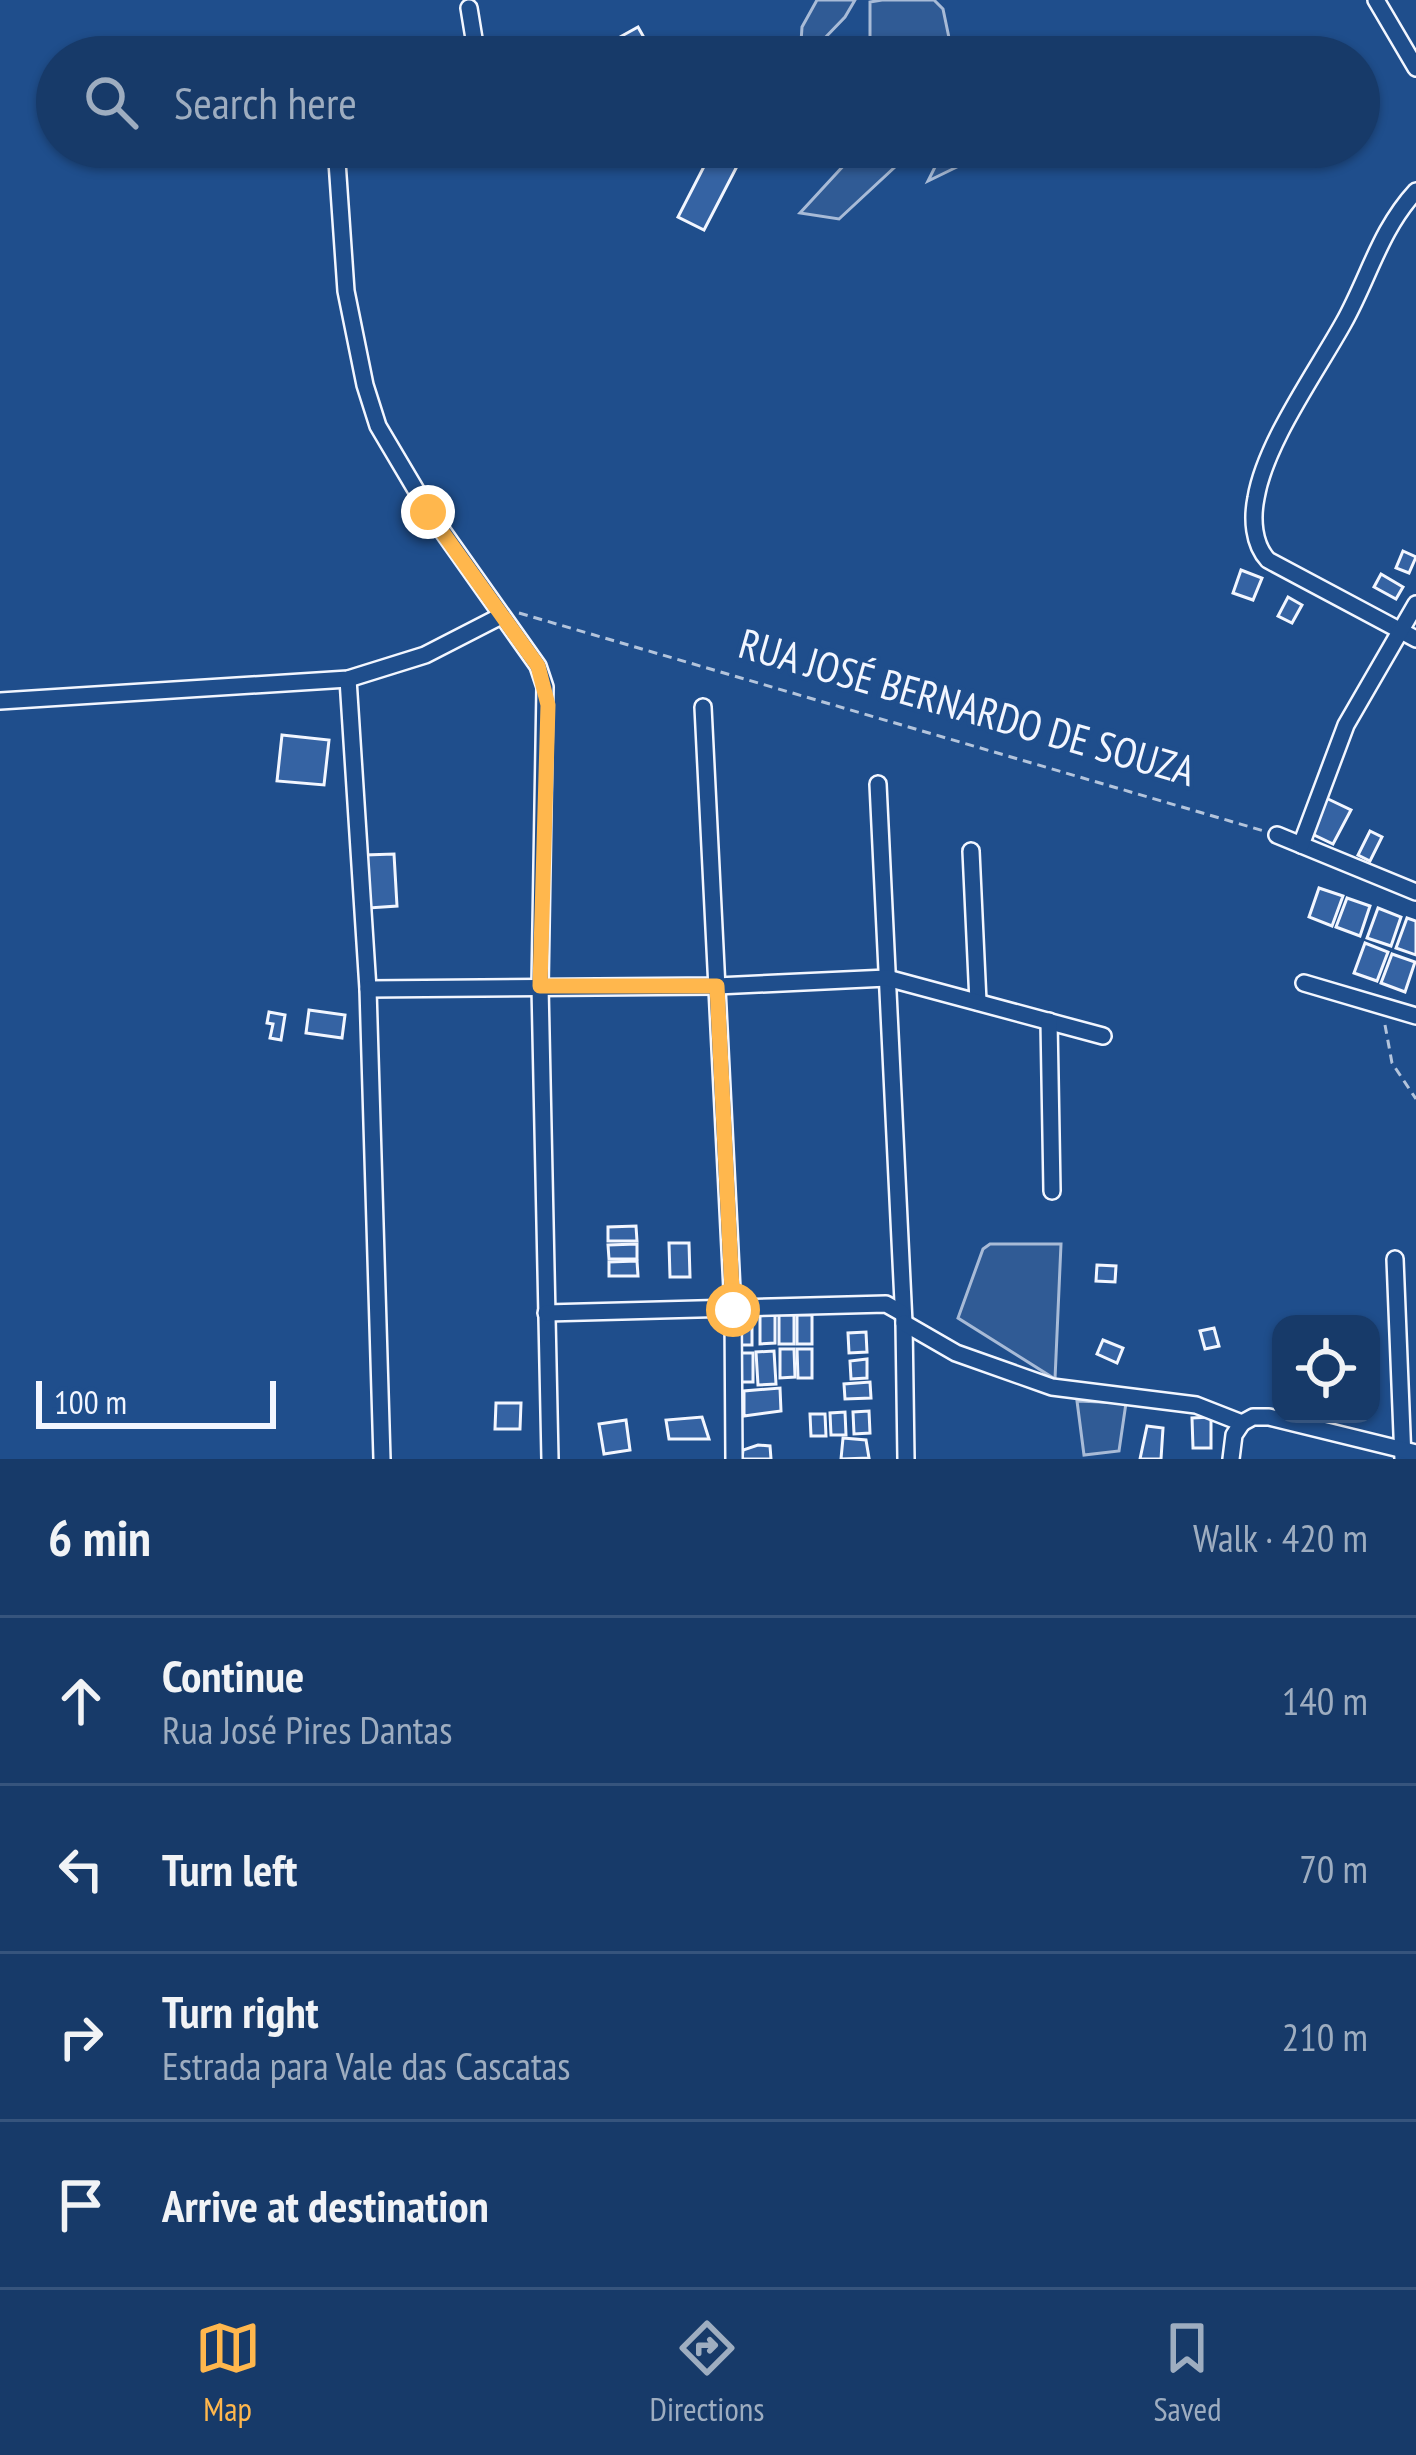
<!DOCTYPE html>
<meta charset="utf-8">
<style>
body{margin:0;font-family:"PT Sans Narrow",sans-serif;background:#244571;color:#f1f3f6}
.controls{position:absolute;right:36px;bottom:36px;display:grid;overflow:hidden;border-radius:24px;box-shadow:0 3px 9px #0004}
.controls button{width:108px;height:108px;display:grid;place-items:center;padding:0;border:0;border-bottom:3px solid #36547d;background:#173a69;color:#f1f3f6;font:60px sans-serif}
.scale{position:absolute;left:36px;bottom:30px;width:240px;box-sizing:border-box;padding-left:12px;border:6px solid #f2f6ff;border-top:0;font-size:33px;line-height:42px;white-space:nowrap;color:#f2f6ff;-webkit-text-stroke:9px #1f4e8c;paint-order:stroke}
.stop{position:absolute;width:36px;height:36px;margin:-27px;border:9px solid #ffb74d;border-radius:50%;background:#fff}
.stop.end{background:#ffb74d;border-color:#fff;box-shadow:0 3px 12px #0008}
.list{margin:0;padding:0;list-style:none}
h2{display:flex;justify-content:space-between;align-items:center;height:156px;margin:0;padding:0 48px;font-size:51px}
h2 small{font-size:39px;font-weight:400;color:#9eadc0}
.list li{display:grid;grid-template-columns:78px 1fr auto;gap:36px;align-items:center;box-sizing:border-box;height:168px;padding:0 48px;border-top:3px solid #36547d}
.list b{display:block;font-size:45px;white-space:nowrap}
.list p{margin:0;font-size:39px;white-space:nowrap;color:#9eadc0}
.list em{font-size:39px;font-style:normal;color:#9eadc0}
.icon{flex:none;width:66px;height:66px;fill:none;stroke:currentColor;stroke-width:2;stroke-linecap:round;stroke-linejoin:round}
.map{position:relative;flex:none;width:1416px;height:1459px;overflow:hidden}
.search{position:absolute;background:#173a69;box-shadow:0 3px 9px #0004;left:36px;right:36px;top:36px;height:132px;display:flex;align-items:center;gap:30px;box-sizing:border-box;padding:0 42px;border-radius:66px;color:#9eadc0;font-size:45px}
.sheet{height:828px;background:#173a69}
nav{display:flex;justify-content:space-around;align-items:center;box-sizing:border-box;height:168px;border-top:3px solid #36547d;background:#173a69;font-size:33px;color:#9eadc0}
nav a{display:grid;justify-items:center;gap:6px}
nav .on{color:#ffb74d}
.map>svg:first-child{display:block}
.built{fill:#305b95;stroke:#a8bbd7;stroke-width:3}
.building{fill:#3563a3;stroke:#f2f6ff;stroke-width:3}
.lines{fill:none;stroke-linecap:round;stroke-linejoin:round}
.street-casing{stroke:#f2f6ff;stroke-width:20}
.path{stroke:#b3c4dc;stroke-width:3;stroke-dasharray:9 6;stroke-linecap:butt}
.street{stroke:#1f4e8c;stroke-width:15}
.route{stroke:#ffb74d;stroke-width:15}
.labels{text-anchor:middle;stroke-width:9;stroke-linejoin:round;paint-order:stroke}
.street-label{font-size:42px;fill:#f2f6ff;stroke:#1f4e8c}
</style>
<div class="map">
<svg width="1416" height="1459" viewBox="0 0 1416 1459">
<rect width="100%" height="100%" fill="#1f4e8c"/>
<!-- built -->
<g class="built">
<polygon points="817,0 855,0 845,17 819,44 829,57 800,57 802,27"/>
<polygon points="882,0 934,0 943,9 953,57 870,57 870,2"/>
<polygon points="856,147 930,147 895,167 839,219 800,213 857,151"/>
<polygon points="945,147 998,147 928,181"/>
<polygon points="990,1244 1061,1244 1055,1379 958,1318 983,1249"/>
<polygon points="1077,1401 1126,1403 1119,1451 1084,1455"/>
</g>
<!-- building -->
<g class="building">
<polygon points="638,27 651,50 637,57 620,57 611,42"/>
<polygon points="714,147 747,147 704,230 678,217"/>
<polygon points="1403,551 1416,557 1409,573 1396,568"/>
<polygon points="1241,570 1262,578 1253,600 1233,593"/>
<polygon points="1381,574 1403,587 1396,599 1374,587"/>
<polygon points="1288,597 1302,605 1292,623 1278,616"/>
<polygon points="282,735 329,740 324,785 277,781"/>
<polygon points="1326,798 1351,810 1333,844 1308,832"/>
<polygon points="1370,831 1382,837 1370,861 1358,855"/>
<polygon points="394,854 397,906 369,908 365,855"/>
<polygon points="1319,888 1343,896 1332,926 1309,917"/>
<polygon points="1347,898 1370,906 1360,936 1336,927"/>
<polygon points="1378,908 1401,917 1391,946 1367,938"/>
<polygon points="1407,918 1416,921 1416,955 1396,948"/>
<polygon points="1365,943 1388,952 1377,981 1354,973"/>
<polygon points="1392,954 1415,962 1405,992 1381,983"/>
<polygon points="309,1010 345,1015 342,1038 306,1033"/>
<polygon points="269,1012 285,1015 281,1040 270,1038 273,1024 267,1023"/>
<polygon points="636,1226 637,1241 608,1241 608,1227"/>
<polygon points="669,1243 689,1243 690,1277 670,1277"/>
<polygon points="637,1244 637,1259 609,1259 608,1245"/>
<polygon points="637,1261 638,1276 609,1276 609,1262"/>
<polygon points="1097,1265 1116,1266 1115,1282 1096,1281"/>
<polygon points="752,1315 752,1345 735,1345 735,1316"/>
<polygon points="760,1315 775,1315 775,1343 760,1344"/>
<rect x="779" y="1315" width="15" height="29"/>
<rect x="797" y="1315" width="15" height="29"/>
<polygon points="1214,1328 1219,1346 1205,1349 1200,1331"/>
<polygon points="866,1332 867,1352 849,1353 848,1333"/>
<polygon points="1103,1340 1123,1348 1117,1363 1097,1354"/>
<polygon points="780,1349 794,1349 795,1377 780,1378"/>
<polygon points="797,1349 812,1349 812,1378 798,1378"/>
<polygon points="774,1351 776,1384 758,1385 756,1352"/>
<rect x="739" y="1353" width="14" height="29"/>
<polygon points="867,1359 867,1378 851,1379 850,1361"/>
<polygon points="870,1382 871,1398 845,1399 844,1384"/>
<polygon points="780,1388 781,1411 744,1416 744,1391"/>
<polygon points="496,1403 521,1403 520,1429 495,1429"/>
<polygon points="869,1411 870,1433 854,1434 853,1412"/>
<polygon points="845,1412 846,1435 831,1435 830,1413"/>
<polygon points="810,1414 825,1414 826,1436 811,1436"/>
<polygon points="702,1417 709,1439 669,1439 666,1420"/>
<polygon points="1211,1417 1211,1448 1193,1448 1192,1418"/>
<polygon points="626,1420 630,1450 604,1454 599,1424"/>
<polygon points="1147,1426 1163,1428 1161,1459 1140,1459"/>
<polygon points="843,1438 866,1440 869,1458 841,1459"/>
<polygon points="758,1445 770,1446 771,1459 742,1459 743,1450"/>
</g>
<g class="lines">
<defs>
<g id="street">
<polyline points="1376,0 1416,68"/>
<polyline points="469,8 477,57"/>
<polyline points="336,147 346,291 365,385 378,426 429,512 538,666 545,687 540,986 550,1459"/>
<path d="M 1416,191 C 1380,230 1369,277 1344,322 C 1317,371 1265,443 1256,498 C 1252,518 1253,544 1268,560 L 1416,639"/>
<polyline points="348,679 368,989 382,1459"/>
<polyline points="0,701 348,679 425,655 499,617"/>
<polyline points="703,707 733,1310 734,1459"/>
<polyline points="878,784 904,1323 906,1459"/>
<polyline points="1277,835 1416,892"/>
<polyline points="1301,845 1346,725 1416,604"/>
<polyline points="971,851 978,1002"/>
<polyline points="1304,983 1416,1016"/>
<polyline points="368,989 717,986 887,978 1103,1036"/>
<polyline points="1049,1021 1052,1191"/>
<polyline points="1395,1259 1403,1459"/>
<polyline points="546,1313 886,1304 902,1313"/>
<polyline points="904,1323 956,1353 1052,1387 1196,1405 1242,1423"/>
<polyline points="1242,1423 1253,1417 1269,1417 1416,1453"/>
<polyline points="1231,1459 1234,1435 1242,1423"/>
</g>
</defs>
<!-- street casing -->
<use href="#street" class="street-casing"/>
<!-- path -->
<g class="path">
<polyline points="519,613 1264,831"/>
<polyline points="1385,1025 1392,1063 1416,1099"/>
</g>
<!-- street -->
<use href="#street" class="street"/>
</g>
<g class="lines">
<!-- route -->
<polyline class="route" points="428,512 538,666 548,705 540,986 717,986 733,1310"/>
</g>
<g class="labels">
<!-- street labels -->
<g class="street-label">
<text transform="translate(967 707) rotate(16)" y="15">RUA JOSÉ BERNARDO DE SOUZA</text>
</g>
</g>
</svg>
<div class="controls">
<button><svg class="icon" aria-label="locate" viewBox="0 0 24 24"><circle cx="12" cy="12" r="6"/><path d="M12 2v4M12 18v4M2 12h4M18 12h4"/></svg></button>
</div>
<div class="scale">100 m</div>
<div class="stop" style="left:733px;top:1310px"></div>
<div class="stop end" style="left:428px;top:512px"></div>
<div class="search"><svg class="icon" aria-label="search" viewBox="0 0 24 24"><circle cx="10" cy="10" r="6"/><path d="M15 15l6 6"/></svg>Search here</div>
</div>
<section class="sheet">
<h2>6 min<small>Walk · 420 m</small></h2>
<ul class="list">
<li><svg class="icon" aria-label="ahead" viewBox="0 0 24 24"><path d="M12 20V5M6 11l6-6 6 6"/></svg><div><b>Continue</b><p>Rua José Pires Dantas</p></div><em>140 m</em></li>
<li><svg class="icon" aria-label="left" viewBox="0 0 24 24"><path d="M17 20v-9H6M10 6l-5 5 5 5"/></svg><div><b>Turn left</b></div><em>70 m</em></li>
<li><svg class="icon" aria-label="right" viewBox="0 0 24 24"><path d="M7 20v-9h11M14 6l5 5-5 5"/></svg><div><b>Turn right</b><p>Estrada para Vale das Cascatas</p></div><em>210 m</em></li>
<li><svg class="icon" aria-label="arrive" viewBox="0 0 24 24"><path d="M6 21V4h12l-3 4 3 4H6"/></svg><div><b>Arrive at destination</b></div></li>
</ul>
</section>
<nav>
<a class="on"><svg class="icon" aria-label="map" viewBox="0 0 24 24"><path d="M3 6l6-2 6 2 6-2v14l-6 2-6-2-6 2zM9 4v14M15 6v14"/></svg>Map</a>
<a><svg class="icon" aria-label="directions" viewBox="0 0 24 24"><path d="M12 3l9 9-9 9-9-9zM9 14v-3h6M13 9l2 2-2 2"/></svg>Directions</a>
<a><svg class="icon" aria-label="saved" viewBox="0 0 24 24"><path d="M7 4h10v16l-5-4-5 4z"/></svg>Saved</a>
</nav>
